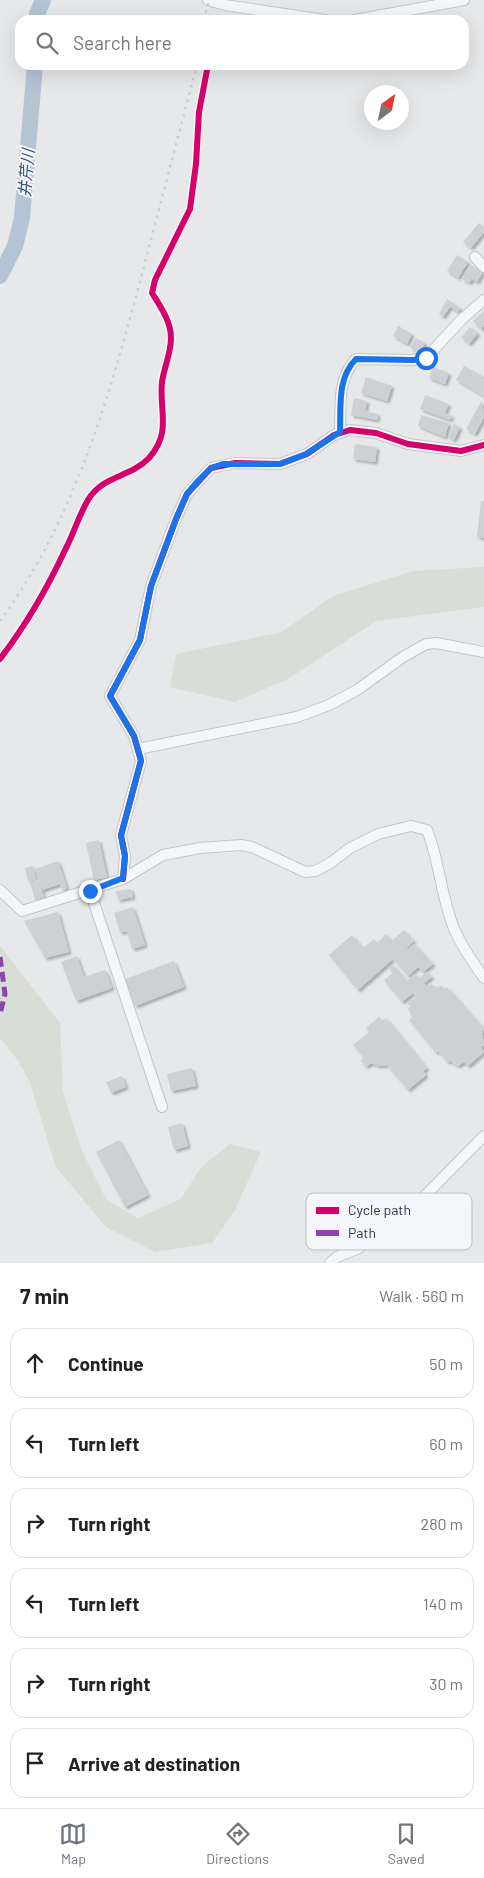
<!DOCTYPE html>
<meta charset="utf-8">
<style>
body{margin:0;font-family:Barlow,"Noto Sans JP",sans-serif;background:#f6f6f6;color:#222}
.compass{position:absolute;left:364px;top:85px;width:45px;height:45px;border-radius:50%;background:#fff;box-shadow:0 5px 20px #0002;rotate:33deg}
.stop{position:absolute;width:15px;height:15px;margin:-11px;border:4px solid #1a73e8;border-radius:50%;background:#fff}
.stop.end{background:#1a73e8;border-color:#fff;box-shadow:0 1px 5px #0008}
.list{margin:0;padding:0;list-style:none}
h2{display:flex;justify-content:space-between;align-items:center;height:65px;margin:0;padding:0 20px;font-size:21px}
h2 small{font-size:16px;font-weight:400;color:#767676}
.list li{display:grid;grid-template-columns:32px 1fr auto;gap:15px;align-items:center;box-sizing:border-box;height:70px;margin:0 10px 10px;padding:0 10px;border:1px solid #e0e0e0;border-radius:15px}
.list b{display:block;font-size:19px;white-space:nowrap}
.list em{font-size:16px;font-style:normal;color:#767676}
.icon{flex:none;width:28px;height:28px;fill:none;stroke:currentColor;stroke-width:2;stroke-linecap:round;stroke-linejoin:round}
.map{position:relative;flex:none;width:484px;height:1263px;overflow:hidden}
.search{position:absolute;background:#fff;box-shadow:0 5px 20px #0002;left:15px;right:15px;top:15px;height:55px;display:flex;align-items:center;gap:12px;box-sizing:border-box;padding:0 18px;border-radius:15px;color:#767676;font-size:19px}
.sheet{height:545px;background:#fff}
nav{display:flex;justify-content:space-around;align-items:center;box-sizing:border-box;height:70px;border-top:1px solid #e0e0e0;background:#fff;font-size:14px;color:#767676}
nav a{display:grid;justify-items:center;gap:2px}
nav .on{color:#6c737f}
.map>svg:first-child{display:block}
.green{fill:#d6ded6}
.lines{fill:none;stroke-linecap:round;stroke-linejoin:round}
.river{stroke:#b4c4d5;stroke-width:16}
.building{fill:#ced0d3;filter:url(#shadow)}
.street-casing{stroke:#c4c6c8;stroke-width:12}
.street{stroke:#f5f6f7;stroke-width:10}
.rail{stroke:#cecfd2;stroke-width:2.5;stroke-dasharray:2.5 5;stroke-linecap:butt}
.quiet{stroke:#8e44ad;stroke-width:5;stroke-dasharray:10 5;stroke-linecap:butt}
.cycleway-casing{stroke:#f4f6f9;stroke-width:9}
.cycleway{stroke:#d6006c;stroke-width:6}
.route{stroke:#1a73e8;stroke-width:6}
.labels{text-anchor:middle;stroke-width:4;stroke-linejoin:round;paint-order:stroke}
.water-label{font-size:16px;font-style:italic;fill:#34527a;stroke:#f4f6f9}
.key{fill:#f4f6f9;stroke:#b8bcc3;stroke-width:1}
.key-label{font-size:14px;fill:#2b3445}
</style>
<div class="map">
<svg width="484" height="1263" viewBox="0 0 484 1263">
<defs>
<filter id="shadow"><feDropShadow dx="2.5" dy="2.5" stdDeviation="1" flood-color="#0004"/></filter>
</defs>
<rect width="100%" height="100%" fill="#e6e8ea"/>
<!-- green -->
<g class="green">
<polygon points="484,567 484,607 376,621 288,679 235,702 170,687 176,654 282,632 333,596 413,571"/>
<polygon points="0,946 60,1023 63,1092 81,1149 106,1199 138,1218 181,1199 201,1167 230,1144 261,1152 234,1212 212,1243 155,1252 106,1227 56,1167 30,1083 19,1062 0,1038"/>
</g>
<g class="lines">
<!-- river -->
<g class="river">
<polyline points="37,20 37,14 43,0"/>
<polyline points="0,276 15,246 22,218 35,65"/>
</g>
</g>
<!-- building -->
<g class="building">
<polygon points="479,223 484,227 484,232 471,248 463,242"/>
<polygon points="457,255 468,262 458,278 447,271"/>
<polygon points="471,265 483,272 477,282 472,279 469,283 462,279"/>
<polygon points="447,299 460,308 458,312 450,307 443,317 439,314"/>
<polygon points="484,311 484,326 481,329 473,321"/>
<polygon points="398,326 412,334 407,344 393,336"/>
<polygon points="470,327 478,333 469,344 461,337"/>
<polygon points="416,338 425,343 420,353 410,347"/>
<polygon points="464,366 484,377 484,396 456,380"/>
<polygon points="433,367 449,373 445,384 429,378"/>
<polygon points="366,377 392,386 387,401 361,393"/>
<polygon points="425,395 449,404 445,413 452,416 450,420 420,409"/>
<polygon points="354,398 367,401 365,411 378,414 377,420 351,415"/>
<polygon points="482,400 484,417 475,434 466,429"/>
<polygon points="421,415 449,423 445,437 418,426"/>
<polygon points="454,424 460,427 454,440 448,437"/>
<polygon points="355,444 377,447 375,462 353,459"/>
<polygon points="481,501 484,501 484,538 477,537"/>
<polygon points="99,840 107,877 94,880 86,843"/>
<polygon points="58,861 67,888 62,890 60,884 42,890 35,869"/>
<polygon points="33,866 36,879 28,881 25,868"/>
<polygon points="38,879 44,897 35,900 30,882"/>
<polygon points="131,889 133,897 118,900 116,891"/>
<polygon points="133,907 145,945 132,949 127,932 120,932 114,913"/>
<polygon points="58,912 69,952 45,958 24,921"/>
<polygon points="404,930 414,941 401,954 414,944 433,964 423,972 418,967 408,976 378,942 386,934 392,941"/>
<polygon points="352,935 363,948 374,939 392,960 358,990 329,955"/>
<polygon points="77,956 84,977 105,970 112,988 76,1001 61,962"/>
<polygon points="174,961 184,987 135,1006 125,979"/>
<polygon points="393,965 407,981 415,974 419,978 427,972 432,977 424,983 428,987 431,984 438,988 440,985 444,989 447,987 484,1029 482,1033 484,1045 481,1048 484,1052 468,1066 464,1062 458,1066 450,1061 447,1062 438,1051 436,1053 409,1020 412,1018 408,1008 411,1006 407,1003 416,997 413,993 402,1002 384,980 393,973 389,968"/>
<polygon points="379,1017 382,1021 386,1018 427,1068 423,1071 426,1075 408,1090 387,1065 379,1066 371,1063 366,1067 361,1061 364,1057 353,1045 369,1032 366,1028"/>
<polygon points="192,1068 196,1086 171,1091 167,1074"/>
<polygon points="122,1076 126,1087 111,1093 106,1082"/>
<polygon points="182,1123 188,1146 174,1150 168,1127"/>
<polygon points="119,1140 148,1195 125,1207 96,1152"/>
</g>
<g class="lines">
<defs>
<g id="street">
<polyline points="208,0 225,5 325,20"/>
<polyline points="355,20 464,0"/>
<polyline points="475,257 484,267"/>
<path d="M 340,432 C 341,406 337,379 356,359 L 413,360 L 426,358 L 462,319 L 484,300"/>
<polyline points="138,749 297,717 329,705 357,690 403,657 426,644 436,643 484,652"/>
<polyline points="123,879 125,856 121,835 141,761 134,736 110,696 140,640 151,586 176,519 187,494 211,468 235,463 280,464 307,454 334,435 350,430 376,433 408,444 461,451 484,445"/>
<path d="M 0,890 L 22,911 L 123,879 L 163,855 L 200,848 L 241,845 L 252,847 L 305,872 L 315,871 L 329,864 L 350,848 L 378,834 L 411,826 L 427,830 C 440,862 441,899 455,931 C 463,948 473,963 484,978"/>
<polyline points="90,891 162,1107"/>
<polyline points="330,1263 337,1257 357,1249 404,1217 484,1136"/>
</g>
</defs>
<!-- street casing -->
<use href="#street" class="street-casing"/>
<!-- street -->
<use href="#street" class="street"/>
<!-- rail -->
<g class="rail">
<polyline points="204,20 209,0"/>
<path d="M 0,621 C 77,516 110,393 143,270 C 161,201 179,133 197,65"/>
</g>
<!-- quiet -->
<polyline class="quiet" points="0,957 5,994 0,1014"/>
<defs>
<g id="cycleway">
<path d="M 0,659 C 26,625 48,587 66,548 C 74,533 79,515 88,500 C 103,475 130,478 149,458 C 172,432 159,412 162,382 C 164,368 171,353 171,338 C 171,321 160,306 152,293 L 155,280 L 190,209 L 196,164 L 199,112 L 208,65"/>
<polyline points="123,879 125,856 121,835 141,761 134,736 110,696 140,640 151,586 176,519 187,494 211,468 235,463 280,464 307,454 334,435 350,430 376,433 408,444 461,451 484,445"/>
</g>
</defs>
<!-- cycleway casing -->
<use href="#cycleway" class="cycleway-casing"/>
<!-- cycleway -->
<use href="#cycleway" class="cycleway"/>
</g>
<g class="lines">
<!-- route -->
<path class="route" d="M 90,891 L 123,878 L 125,856 L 121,836 L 141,760 L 134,736 L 110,696 L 140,640 L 151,586 L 176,519 L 187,494 L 198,481 L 211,468 L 223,464 L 280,464 L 306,454 L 340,432 C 341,406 337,378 356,359 L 413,360 L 426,358"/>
</g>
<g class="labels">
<!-- water labels -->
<g class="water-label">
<text transform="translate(26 173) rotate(-85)" y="6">井芹川</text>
</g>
</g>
<!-- legend -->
<rect x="306" y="1193" width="166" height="57" rx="8" class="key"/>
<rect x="316" y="1207" width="23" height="7" fill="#d6006c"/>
<rect x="316" y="1230" width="23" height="6" fill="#8e44ad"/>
<g class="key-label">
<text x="348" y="1215">Cycle path</text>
<text x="348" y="1238">Path</text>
</g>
</svg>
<svg class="compass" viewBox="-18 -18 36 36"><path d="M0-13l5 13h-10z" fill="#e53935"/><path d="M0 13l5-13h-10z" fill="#767676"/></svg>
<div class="stop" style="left:426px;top:358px"></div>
<div class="stop end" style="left:90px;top:891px"></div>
<div class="search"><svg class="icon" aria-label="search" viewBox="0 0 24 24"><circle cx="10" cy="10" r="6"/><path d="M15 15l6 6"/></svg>Search here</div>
</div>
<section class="sheet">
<h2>7 min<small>Walk · 560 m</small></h2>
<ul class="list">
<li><svg class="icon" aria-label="ahead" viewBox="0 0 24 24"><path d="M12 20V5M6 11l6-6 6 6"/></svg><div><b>Continue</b></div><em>50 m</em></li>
<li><svg class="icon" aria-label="left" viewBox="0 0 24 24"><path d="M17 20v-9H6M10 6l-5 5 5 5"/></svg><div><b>Turn left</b></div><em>60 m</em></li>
<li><svg class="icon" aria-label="right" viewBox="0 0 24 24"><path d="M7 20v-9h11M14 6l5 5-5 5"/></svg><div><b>Turn right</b></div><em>280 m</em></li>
<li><svg class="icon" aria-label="left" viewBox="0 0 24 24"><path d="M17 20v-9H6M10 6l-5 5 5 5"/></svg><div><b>Turn left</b></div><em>140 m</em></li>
<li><svg class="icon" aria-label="right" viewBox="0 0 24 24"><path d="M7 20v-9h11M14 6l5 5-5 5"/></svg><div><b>Turn right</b></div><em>30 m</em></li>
<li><svg class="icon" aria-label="arrive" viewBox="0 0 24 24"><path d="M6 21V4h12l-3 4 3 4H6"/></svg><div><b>Arrive at destination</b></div></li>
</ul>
</section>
<nav>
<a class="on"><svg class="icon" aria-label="map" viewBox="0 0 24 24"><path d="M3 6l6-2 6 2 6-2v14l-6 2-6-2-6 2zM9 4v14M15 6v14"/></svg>Map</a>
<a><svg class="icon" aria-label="directions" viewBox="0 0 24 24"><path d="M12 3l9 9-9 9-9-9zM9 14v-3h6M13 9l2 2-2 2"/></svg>Directions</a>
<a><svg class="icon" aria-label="saved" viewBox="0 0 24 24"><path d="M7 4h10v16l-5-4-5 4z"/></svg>Saved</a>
</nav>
